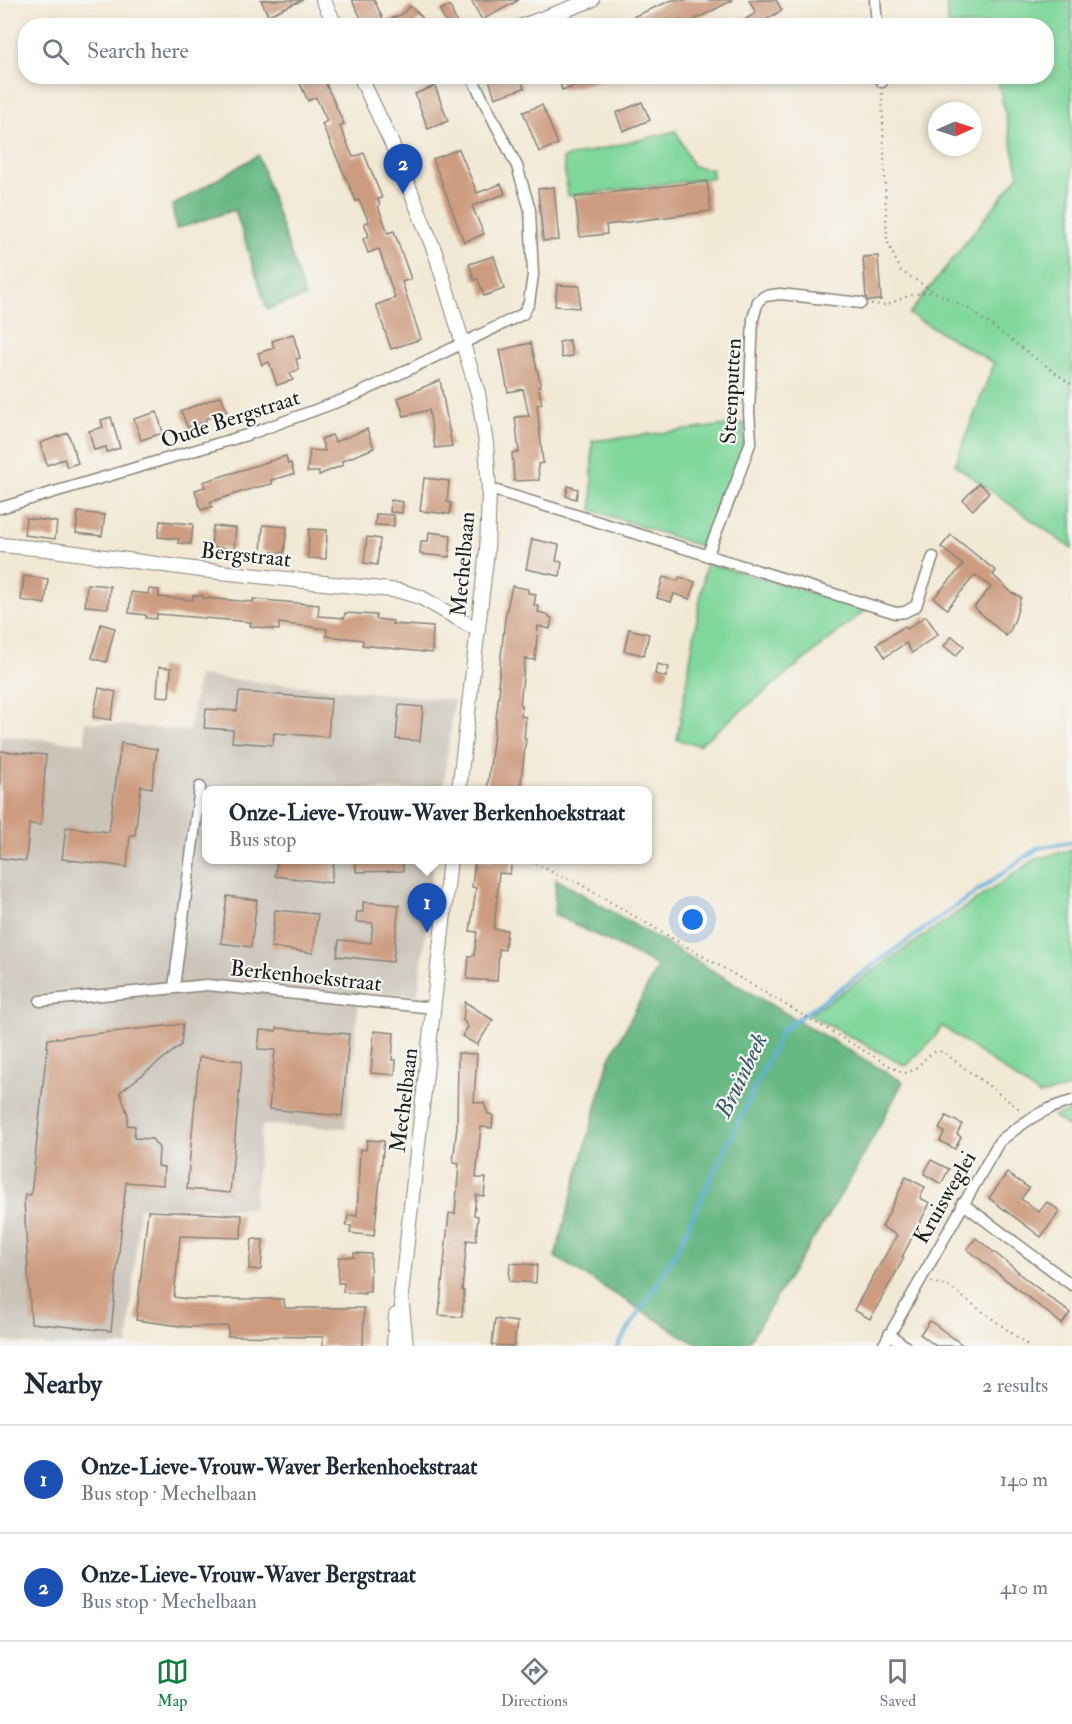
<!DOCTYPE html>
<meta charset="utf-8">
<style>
body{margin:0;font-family:"IM FELL Double Pica",serif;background:#f2f2f3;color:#1f2937}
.compass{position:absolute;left:928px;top:102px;width:54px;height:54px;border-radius:50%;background:#fff;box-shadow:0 3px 9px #0003;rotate:87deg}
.you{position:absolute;left:693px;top:920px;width:21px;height:21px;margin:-15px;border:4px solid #fff;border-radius:50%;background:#1a73e8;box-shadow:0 0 0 9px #1a73e833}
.badge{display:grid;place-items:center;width:39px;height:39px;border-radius:50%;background:#0b8043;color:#fff;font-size:20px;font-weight:700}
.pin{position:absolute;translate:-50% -50px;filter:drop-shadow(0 2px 3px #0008)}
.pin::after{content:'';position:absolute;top:32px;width:21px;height:18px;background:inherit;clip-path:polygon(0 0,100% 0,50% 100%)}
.popup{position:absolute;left:202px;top:786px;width:450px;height:78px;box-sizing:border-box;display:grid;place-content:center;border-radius:12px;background:#fff;filter:drop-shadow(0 2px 4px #0005);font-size:20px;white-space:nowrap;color:#747a83}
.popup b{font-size:22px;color:#1f2937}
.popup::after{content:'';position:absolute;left:50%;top:100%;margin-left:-12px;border:12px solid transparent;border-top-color:#fff}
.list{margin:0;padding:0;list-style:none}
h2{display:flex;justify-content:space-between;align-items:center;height:78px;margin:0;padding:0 24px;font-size:26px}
h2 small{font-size:20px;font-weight:400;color:#747a83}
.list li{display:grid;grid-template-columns:39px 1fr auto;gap:18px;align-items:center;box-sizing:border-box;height:108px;padding:0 24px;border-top:2px solid #e0e1e3}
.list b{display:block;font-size:22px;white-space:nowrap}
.list p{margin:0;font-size:20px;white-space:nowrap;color:#747a83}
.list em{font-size:20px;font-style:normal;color:#747a83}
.icon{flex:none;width:33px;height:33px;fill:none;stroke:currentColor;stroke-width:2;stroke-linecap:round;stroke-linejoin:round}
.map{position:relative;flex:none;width:1072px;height:1346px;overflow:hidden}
.search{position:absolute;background:#fff;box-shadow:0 3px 9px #0003;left:18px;right:18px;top:18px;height:66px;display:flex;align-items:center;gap:15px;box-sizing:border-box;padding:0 21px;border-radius:24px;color:#747a83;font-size:22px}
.sheet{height:294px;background:#fff}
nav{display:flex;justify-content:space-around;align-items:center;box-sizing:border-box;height:84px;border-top:2px solid #e0e1e3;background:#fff;font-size:16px;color:#747a83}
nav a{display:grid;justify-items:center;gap:3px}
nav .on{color:#0b8043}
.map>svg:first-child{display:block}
.industrial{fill:#c9c3b8}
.green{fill:#80d79b;stroke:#4e7a5c;stroke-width:1.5}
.forest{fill:#68b883;stroke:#426a50;stroke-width:1.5}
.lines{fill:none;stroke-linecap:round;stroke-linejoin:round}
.stream{stroke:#63b1dc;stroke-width:4}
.building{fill:#cd9c80}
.minor-casing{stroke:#878278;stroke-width:13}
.tertiary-casing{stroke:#878278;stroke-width:16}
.path{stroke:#878278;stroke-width:2;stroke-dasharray:1.5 4.5;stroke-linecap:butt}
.minor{stroke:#fff;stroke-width:10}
.tertiary{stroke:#fff;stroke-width:14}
.labels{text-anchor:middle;stroke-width:4.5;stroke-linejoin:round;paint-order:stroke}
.street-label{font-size:22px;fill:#1c1c1c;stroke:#f6f6f2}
.water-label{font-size:24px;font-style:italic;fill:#385869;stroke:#f6f6f2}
</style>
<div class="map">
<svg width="1072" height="1346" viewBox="0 0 1072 1346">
<rect width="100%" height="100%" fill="#f6f6f2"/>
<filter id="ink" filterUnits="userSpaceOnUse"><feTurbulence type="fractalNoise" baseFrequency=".0167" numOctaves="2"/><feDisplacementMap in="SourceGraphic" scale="12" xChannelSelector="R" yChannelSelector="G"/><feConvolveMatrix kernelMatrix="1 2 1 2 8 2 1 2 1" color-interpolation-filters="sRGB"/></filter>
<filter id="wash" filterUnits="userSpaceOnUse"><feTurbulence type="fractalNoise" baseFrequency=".008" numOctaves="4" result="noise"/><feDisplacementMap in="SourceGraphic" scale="24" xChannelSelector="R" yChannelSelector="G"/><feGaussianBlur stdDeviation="1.35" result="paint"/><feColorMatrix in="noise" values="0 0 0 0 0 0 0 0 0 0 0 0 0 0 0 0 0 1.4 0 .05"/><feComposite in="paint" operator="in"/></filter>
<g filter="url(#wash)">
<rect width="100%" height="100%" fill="#f2e9d5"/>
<!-- industrial -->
<polygon class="industrial" points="198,676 454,700 443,790 207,790 207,860 434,860 418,995 360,991 346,1128 262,1125 253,1209 139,1207 128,1346 47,1346 0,1341 0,736 85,743 85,722 189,731"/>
<!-- green -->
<g class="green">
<polygon points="946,0 1072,0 1072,549 955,465 994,363 909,314 1019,175 997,77 1046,76 1046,26 948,25"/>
<polygon points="955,76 988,76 988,77 956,85"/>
<polygon points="676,131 693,166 712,169 713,178 568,196 563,158"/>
<polygon points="745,423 743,447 703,547 592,510 592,441"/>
<polygon points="706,563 868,608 699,745 677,740"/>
<polygon points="1072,849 1072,1088 1039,1095 942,1026 934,1038 906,1066 809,1015 1034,860"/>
<polygon points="1072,1111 1072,1130 1053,1116"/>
</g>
<!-- forest -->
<g class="forest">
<polygon points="258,155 305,297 267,309 235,210 176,229 172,206"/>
<polygon points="556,879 903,1082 850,1180 746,1346 699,1346 555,1257 609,1060 658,966 554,914"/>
</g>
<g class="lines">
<!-- stream -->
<polyline class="stream" points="618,1346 675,1254 782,1030 1038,848 1072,842"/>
</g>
<g id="blocks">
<!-- building -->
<g class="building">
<polygon points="261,0 303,0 268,15"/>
<polygon points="352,0 374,0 384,21 401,15 410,6 422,17 414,26 365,26"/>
<polygon points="471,0 519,0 482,20"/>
<polygon points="672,0 733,0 694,20 696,26 683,26 680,20 668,26 612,26"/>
<polygon points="749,0 776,0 782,10 757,26 734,26 756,13"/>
<polygon points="450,6 458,26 447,26 440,10"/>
<polygon points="309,76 322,76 326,84 344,124 340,126 353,157 364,153 382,198 378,199 380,205 378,206 388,233 394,231 411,279 402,282 421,339 391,349 376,305 395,298 379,249 368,253 363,239 369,236 364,223 369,222 359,200 356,201 322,124 327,121 316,97 308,101 299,81"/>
<polygon points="488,76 520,76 524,88 495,98"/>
<polygon points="559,76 601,76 601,80 562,90"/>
<polygon points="435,86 448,121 428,129 415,94"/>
<polygon points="642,102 650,120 623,131 616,113"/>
<polygon points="542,105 558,144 539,152 523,112"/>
<polygon points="459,149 477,193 501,184 505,194 472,206 484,234 464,242 433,159"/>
<polygon points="707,181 711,211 606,225 607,234 580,237 575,197"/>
<polygon points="554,187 559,240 543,241 538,189"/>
<polygon points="494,256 504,289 484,296 478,279 474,280 469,264"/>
<polygon points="878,256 881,300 868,301 866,297 863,257"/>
<polygon points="557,285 580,286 579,308 555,306"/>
<polygon points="293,334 300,358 296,359 299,370 290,373 293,380 277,385 269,362 262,365 258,353 274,348 272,341"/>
<polygon points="569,340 573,356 562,358 559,342"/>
<polygon points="531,343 541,386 538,386 542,404 537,405 543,463 538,464 539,480 514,481 512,453 519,452 515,417 529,416 523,389 508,392 500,350"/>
<polygon points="440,380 452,446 435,448 429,410 404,416 398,398"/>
<polygon points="221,396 227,411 205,419 206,421 188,428 181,411"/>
<polygon points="157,412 163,433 141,440 134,419"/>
<polygon points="111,417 120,448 107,452 106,447 94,450 89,431 103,427 101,420"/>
<polygon points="367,429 374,448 342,461 343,465 319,475 319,472 307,472 310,450 325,451 321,439 332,435 335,442"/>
<polygon points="68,433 78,463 67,467 64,459 47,465 40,443"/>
<polygon points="286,456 288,464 291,463 294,474 271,480 272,484 254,488 210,502 212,507 201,510 195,490 205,487 203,482"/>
<polygon points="424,478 449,481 447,502 451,503 450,514 420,511"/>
<polygon points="979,483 989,492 973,510 963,500"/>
<polygon points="568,486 578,489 576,499 566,496"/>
<polygon points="391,500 403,502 402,513 390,512"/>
<polygon points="78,512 105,515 102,536 76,533"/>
<polygon points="376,514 394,515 394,526 375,525"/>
<polygon points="26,518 57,522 55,539 24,535"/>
<polygon points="160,521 193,524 191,544 178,543 179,539 158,537"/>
<polygon points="263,525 287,527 284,553 261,551"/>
<polygon points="213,526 236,528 234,549 211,547"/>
<polygon points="309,529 327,530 326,559 308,558"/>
<polygon points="429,532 451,535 449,557 420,554 421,541 428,541"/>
<polygon points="951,535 996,571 993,575 1012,593 1021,597 1015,619 1010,631 1006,636 974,607 991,587 975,575 947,609 934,598 963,565 941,547"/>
<polygon points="367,537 380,539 377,565 364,563"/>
<polygon points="532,539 559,545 556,561 562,562 560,576 526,569"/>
<polygon points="24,576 48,579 45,604 21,600"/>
<polygon points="663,577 678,581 679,577 695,582 690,599 674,594 671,602 657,598"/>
<polygon points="87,584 110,586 108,608 85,606"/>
<polygon points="512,586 528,589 528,593 536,594 534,605 539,607 538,612 549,615 549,617 552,618 550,629 538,626 535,660 525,659 520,705 522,705 521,716 526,717 524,739 526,739 520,790 487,790 500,686 498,685 505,618"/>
<polygon points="149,589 159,590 159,597 193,600 193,595 203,596 203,598 253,602 253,599 319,605 318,616 344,618 345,613 376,615 376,619 393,621 392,624 433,627 432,653 362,645 363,640 326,636 327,629 279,623 279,630 250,626 251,622 157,614 156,619 146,618 146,615 129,613 131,592 148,594"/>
<polygon points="926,616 938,634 912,653 906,643 885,657 877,644 905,626 907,629"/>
<polygon points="101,624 115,628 106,662 92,658"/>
<polygon points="629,629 649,634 644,655 624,651"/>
<polygon points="952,636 964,646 956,656 944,646"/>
<polygon points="657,664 669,667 666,677 655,674"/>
<polygon points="159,667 171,668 169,697 157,696"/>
<polygon points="99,688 116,692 111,720 93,717"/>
<polygon points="239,692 331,699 328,737 274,733 273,745 232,742 233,730 204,728 206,709 237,711"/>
<polygon points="399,705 423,707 420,741 396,739"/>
<polygon points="121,743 157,749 152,788 141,786 135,835 130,835 127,867 62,859 66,827 109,832"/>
<polygon points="0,751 46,755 41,825 29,824 26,861 0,858"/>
<polygon points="277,860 334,860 331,883 275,876"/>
<polygon points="356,860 403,860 403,871 356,872"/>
<polygon points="475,860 512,860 510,874 499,873 494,929 507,930 505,950 499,949 497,981 467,979 469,956 474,956 477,932 470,931 476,888 472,887"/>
<polygon points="227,896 257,900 251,947 221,943"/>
<polygon points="363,902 399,905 393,962 337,956 339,940 371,943 373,923 356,922 357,912 363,912"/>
<polygon points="275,910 318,914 313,953 271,947"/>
<polygon points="465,1002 493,1020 477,1045 462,1036 468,1027 463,1020"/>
<polygon points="183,1024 181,1045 120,1092 128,1115 127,1125 135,1126 134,1138 152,1139 159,1148 158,1166 164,1167 163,1185 126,1182 111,1331 31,1323 24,1200 25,1194 31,1195 48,1039"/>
<polygon points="277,1028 349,1034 342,1116 269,1109 275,1050 258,1049 260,1030 276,1031"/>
<polygon points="374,1031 394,1033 392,1060 396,1060 395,1075 371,1073"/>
<polygon points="458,1053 477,1054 474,1102 484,1103 488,1114 493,1115 492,1128 481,1127 476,1178 486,1178 484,1196 476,1195 474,1215 478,1216 476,1241 467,1240 462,1290 464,1291 462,1317 439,1315 449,1213 455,1214 459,1164 453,1163 457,1126"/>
<polygon points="199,1057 242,1061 230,1193 187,1189"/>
<polygon points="946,1116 962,1124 957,1134 961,1137 955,1149 940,1141 944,1132 939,1129"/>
<polygon points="367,1140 384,1141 374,1236 350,1233 351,1226 346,1226 348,1215 357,1216 360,1149 366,1150"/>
<polygon points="931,1160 949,1169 941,1184 924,1174"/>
<polygon points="1007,1173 1029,1188 1021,1199 1039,1212 1047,1202 1060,1211 1041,1237 989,1198"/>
<polygon points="906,1177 925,1187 920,1198 930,1203 902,1257 904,1258 870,1319 854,1310 897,1235 882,1227"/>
<polygon points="148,1211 242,1215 241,1238 180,1236 174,1297 187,1299 284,1299 285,1308 364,1308 363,1346 323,1346 323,1337 228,1336 228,1326 188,1327 136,1320"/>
<polygon points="976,1238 1019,1272 1018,1273 1070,1313 1062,1324 967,1249"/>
<polygon points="252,1239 263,1240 261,1270 249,1269"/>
<polygon points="354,1253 371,1254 370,1292 365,1291 365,1294 343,1292 344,1283 338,1283 339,1257 354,1257"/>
<polygon points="510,1263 537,1265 536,1283 509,1281"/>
<polygon points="495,1319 517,1322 514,1346 492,1345"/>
<polygon points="930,1321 941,1329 964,1346 936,1346 920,1334"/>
</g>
</g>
</g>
<g filter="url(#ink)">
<use href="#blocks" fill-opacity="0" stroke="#878278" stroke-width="1.5"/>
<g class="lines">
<defs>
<g id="minor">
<polyline points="875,0 877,26"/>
<polyline points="881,76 882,82"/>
<polyline points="489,491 497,491 896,613 905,612 916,606 933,557"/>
<polyline points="0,508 250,434 356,395 523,314 529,303 533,275 530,210 517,166 471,76"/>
<polyline points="707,556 736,483 751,441 749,412 753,319 758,301 765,296 780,294 861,303"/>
<polyline points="174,987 200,787"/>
<polyline points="40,1001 207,985 434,1008"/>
<polyline points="962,1203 1072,1285"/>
<polyline points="889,1334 905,1346"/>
<path d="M 883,1346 L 999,1142 C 1024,1122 1041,1109 1072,1101"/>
</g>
<g id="tertiary">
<polyline points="323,0 336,26"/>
<polyline points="522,26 592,0"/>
<polyline points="360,76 392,144 436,255 478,393 486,443 489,491 487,551 459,790"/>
<polyline points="0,545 46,549 201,570 400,591 420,597 478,630"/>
<polyline points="394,1346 396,1315"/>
<polyline points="406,1346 401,1295 450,860"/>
</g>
</defs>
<!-- minor casing -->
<use href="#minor" class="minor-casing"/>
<!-- tertiary casing -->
<use href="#tertiary" class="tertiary-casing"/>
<!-- path -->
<g class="path">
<polyline points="882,93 887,241 901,271 935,292 969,309 1072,385"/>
<polyline points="871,304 886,305 913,294 935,292"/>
<path d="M 530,860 L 559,876 L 573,880 L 902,1073 C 921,1073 926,1047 943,1052 L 1021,1110"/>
<polyline points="931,1282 948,1286 1029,1346"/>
</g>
<!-- minor -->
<use href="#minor" class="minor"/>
<!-- tertiary -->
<use href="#tertiary" class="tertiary"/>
</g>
</g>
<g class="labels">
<!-- street labels -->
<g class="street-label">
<text transform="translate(730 391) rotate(-87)" y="8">Steenputten</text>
<text transform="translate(230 418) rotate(-18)" y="8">Oude Bergstraat</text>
<text transform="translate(246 554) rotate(6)" y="8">Bergstraat</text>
<text transform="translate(462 564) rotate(-85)" y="8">Mechelbaan</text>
<text transform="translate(306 975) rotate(6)" y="8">Berkenhoekstraat</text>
<text transform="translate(403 1100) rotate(-83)" y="8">Mechelbaan</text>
<text transform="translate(944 1197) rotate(-60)" y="8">Kruisweglei</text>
</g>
<!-- water labels -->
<g class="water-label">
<text transform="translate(741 1075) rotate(-64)" y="8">Bruinbeek</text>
</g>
</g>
</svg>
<svg class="compass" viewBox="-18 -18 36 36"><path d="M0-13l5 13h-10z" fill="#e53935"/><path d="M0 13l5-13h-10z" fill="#747a83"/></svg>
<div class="you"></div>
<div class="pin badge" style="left:427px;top:933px;background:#1a4fb4">1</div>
<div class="popup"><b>Onze-Lieve-Vrouw-Waver Berkenhoekstraat</b>Bus stop</div>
<div class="pin badge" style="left:403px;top:194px;background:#1a4fb4">2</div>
<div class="search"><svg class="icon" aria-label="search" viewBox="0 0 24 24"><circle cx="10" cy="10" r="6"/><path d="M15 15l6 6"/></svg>Search here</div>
</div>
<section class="sheet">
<h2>Nearby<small>2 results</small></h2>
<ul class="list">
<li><span class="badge" style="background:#1a4fb4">1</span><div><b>Onze-Lieve-Vrouw-Waver Berkenhoekstraat</b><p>Bus stop · Mechelbaan</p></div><em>140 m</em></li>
<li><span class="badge" style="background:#1a4fb4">2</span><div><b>Onze-Lieve-Vrouw-Waver Bergstraat</b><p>Bus stop · Mechelbaan</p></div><em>410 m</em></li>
</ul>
</section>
<nav>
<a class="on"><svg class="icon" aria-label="map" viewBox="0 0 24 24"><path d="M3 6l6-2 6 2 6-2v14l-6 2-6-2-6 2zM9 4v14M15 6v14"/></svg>Map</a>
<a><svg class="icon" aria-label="directions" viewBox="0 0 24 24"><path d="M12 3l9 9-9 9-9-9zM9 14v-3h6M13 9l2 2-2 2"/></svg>Directions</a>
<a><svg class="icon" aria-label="saved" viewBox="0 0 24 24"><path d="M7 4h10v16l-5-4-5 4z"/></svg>Saved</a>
</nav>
